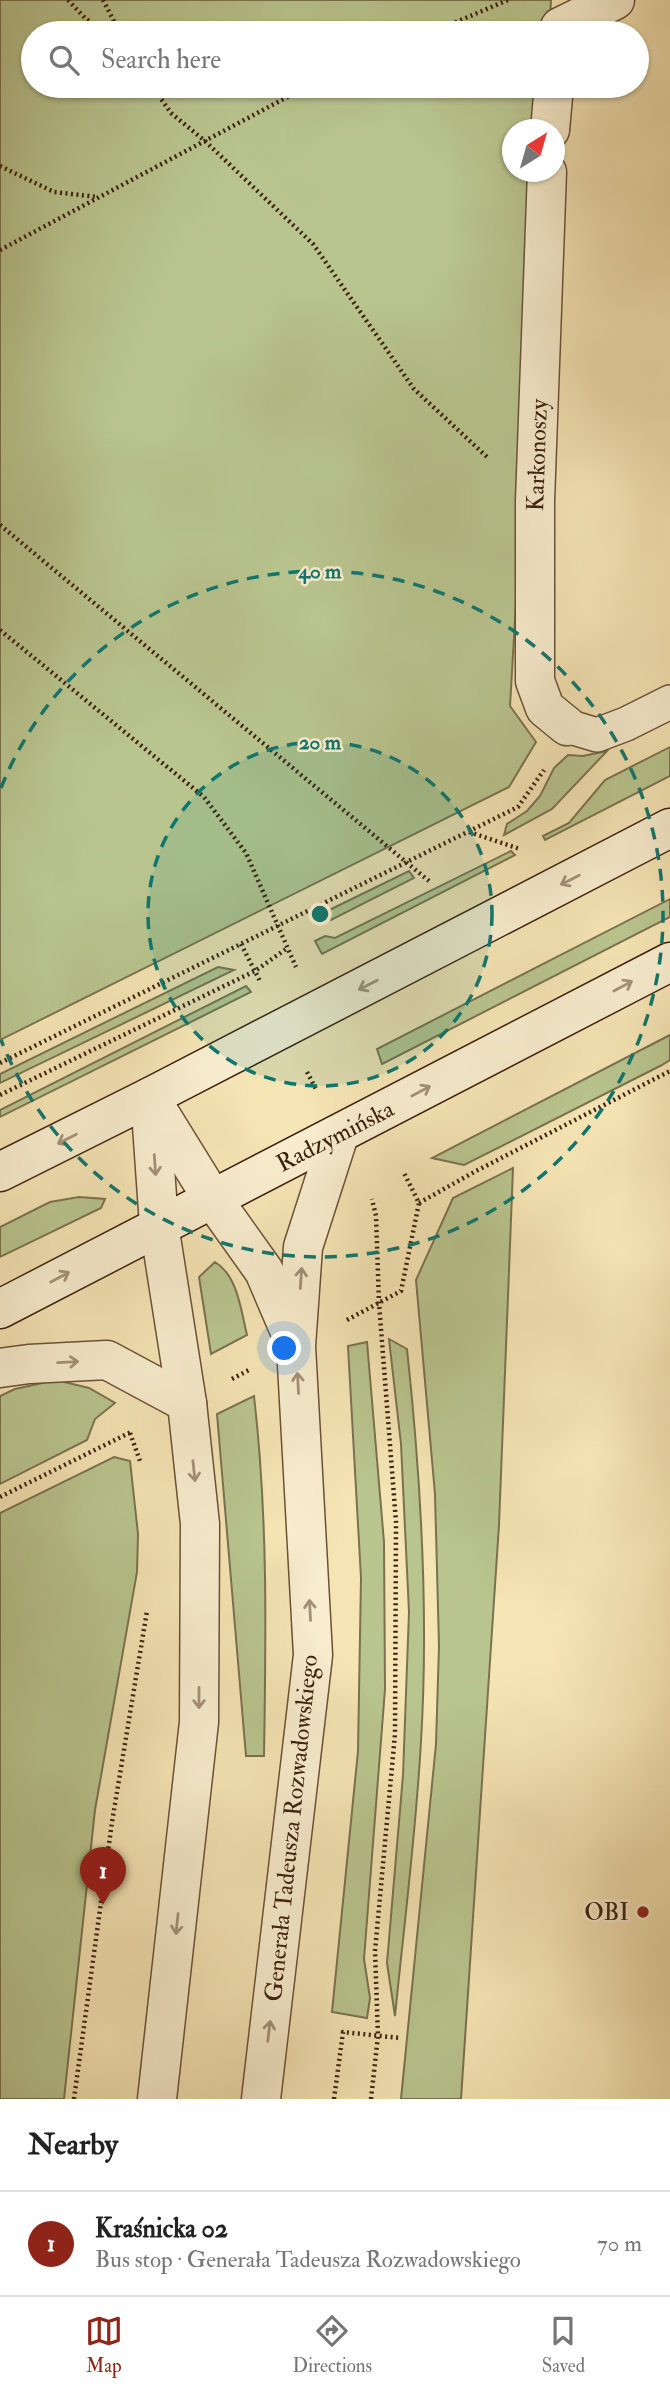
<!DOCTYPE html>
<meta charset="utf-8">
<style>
body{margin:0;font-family:"IM FELL Double Pica",serif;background:#f6f6f6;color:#222}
.compass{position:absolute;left:502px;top:119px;width:63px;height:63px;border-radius:50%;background:#fff;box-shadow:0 2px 5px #0004;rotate:37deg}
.you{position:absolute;left:285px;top:1349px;width:24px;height:24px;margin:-18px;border:5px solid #fff;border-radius:50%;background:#1a73e8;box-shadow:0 0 0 10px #1a73e833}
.badge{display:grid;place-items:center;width:46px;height:46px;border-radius:50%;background:#8f2418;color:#fff;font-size:23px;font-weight:700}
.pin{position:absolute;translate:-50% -58px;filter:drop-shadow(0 2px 4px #0008)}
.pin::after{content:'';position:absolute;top:37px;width:24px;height:21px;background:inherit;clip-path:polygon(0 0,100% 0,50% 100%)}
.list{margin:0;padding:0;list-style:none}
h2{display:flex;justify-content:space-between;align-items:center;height:91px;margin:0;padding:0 28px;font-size:30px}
h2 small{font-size:23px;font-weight:400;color:#767676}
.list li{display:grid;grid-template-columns:46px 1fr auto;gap:21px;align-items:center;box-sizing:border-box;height:105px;padding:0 28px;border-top:2px solid #e0e0e0}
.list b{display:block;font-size:26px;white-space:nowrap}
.list p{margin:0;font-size:23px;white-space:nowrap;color:#767676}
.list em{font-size:23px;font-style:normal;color:#767676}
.icon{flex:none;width:38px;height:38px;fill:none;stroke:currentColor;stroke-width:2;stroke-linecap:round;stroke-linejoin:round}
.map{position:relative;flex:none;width:670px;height:2099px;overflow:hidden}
.search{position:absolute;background:#fff;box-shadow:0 2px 5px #0004;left:21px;right:21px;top:21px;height:77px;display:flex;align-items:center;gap:18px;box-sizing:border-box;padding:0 24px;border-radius:38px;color:#767676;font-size:26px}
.sheet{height:196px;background:#fff}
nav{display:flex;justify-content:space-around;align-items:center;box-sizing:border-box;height:98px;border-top:2px solid #e0e0e0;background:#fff;font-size:19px;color:#767676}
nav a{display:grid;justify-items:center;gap:4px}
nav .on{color:#8f2418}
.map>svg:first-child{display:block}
.grass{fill:#b9c58f;stroke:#7b724f;stroke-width:2}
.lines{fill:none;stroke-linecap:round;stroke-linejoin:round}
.service-casing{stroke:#6b5138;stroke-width:36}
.minor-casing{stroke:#6b5138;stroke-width:41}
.tertiary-casing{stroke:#6b5138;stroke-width:41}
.secondary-casing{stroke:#3d200f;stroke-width:41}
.path{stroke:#3d200f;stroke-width:4.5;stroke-dasharray:2 3.5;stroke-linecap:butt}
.service{stroke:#f8edce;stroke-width:33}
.minor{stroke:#f8edce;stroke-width:38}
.tertiary{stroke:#f8edce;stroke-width:38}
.secondary{stroke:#f8edce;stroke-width:38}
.oneway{stroke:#a49178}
.ring{fill:none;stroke:#0f766e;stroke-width:3.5;stroke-dasharray:12 9}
.poi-dot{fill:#8f2418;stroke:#f8edce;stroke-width:2.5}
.labels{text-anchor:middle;stroke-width:5;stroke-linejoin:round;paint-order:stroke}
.street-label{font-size:24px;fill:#3d200f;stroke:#f8edce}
.poi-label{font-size:24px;fill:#3d200f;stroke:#f8edce;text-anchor:end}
.centre{fill:#0f766e;stroke:#f8edce;stroke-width:3.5}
.ring-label{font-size:21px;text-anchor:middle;font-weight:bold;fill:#0f766e;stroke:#f8edce;stroke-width:5;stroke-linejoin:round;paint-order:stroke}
</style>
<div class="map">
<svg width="670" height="2099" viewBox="0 0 670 2099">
<rect width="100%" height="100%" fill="#f5e4b4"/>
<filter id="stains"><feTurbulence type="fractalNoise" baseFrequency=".00286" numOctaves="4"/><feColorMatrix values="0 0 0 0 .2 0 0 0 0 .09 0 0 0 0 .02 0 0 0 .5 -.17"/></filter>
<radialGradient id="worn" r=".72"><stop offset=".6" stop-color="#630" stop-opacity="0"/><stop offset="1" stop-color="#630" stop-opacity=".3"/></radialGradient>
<!-- grass -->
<g class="grass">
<polygon points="0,0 551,0 549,33 33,33 33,86 546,86 543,129 512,130 512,172 541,172 510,706 536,742 509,787 0,1040"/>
<polygon points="670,747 670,776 545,840 543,836 569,823 605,780"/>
<polygon points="607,751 552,809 504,835 507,824 527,811 540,796 554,768 568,755 583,756"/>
<polygon points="511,851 515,855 322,954 315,941 325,936 335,938"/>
<polygon points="409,871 414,878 331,920 319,915"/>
<polygon points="670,899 670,917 382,1064 377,1049"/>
<polygon points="218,967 234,970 0,1083 0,1074"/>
<polygon points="246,986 251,992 0,1117 0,1110"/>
<polygon points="670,1035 670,1060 660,1066 464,1165 432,1158"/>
<polygon points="513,1168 499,1525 461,2099 401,2099 436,1744 439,1646 435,1494 416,1280 453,1198"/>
<polygon points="79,1197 105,1199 101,1208 0,1257 0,1227 50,1202"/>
<path d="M 215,1262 C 238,1276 241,1311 247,1335 L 211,1354 L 199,1277 Z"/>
<path d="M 389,1339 L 407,1349 C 421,1479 429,1611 421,1741 C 416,1833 404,1925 395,2016 L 387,1963 L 403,1775 L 409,1612 L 401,1444 Z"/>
<polygon points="367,1342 384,1542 385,1689 364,1959 370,1998 367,2018 332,2012 358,1751 361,1578 348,1346"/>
<polygon points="56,1380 89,1388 115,1403 95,1419 87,1440 0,1484 0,1396 15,1389"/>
<path d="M 254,1396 C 268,1517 266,1635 264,1756 L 246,1756 L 217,1414 Z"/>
<polygon points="114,1457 130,1461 138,1534 137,1572 95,1810 64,2099 0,2099 0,1513"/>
</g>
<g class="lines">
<defs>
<polyline id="service" points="567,726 597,735 626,724 670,702"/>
<g id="minor">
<polyline points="560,27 615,0"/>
<polyline points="550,130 554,86"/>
<polyline points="547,172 535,501 535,681 545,708 567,726"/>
</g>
<g id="tertiary">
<polyline points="150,1097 159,1225 187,1403 200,1524 199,1722 157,2099"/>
<polyline points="152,1101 212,1198 264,1271 294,1341"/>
<polyline points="0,1368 29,1364 107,1360 187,1403"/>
<polyline points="261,2099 313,1655 296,1346 303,1247 339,1135"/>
</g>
<g id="secondary">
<polyline points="0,1172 150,1097 670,828"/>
<polyline points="0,1309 670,962"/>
</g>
</defs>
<!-- service casing -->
<use href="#service" class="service-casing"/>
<!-- minor casing -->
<use href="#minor" class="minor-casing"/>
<!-- tertiary casing -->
<use href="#tertiary" class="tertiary-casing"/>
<!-- secondary casing -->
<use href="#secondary" class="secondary-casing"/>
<!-- path -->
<g class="path">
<polyline points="68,0 86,19 107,33"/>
<polyline points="103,0 120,33"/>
<polyline points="430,33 508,0"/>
<polyline points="152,86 171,113 205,141 313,244 414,389 487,457"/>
<polyline points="0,166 54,192 98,197"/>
<polyline points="0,250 308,86"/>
<polyline points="0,525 429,881"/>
<polyline points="0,630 204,797 246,853 296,967"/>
<polyline points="469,832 520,849"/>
<polyline points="241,944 261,983"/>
<polyline points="0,1063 518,807 544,770"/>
<polyline points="307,1072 316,1089"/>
<polyline points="0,1095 255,971 286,949"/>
<polyline points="419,1203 476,1171 670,1071"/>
<polyline points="347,1320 401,1291 419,1203 404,1173"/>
<polyline points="232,1379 249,1370"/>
<polyline points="130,1433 140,1461"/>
<polyline points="0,1497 131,1432"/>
<polyline points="74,2099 112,1822 147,1611"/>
<polyline points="334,2099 343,2032 400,2038"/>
<polyline points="371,2099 378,2036 375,1951 395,1734 396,1522 379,1303 376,1216 372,1199"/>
</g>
<!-- service -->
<use href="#service" class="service"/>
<!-- minor -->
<use href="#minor" class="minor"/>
<!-- tertiary -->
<use href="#tertiary" class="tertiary"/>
<!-- secondary -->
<use href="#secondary" class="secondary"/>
</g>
<!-- one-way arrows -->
<defs><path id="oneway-shaft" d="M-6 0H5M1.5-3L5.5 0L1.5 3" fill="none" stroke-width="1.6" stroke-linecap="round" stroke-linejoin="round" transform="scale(1.75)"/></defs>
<g class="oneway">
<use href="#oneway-shaft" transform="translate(570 880) rotate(153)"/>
<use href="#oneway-shaft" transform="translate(368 985) rotate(153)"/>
<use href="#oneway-shaft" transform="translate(623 986) rotate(-28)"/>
<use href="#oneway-shaft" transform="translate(421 1091) rotate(-28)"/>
<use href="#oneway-shaft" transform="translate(67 1139) rotate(153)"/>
<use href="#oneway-shaft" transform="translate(155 1165) rotate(86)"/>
<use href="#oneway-shaft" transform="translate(60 1277) rotate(-28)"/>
<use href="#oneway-shaft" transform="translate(301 1278) rotate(-86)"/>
<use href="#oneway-shaft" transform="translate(68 1362) rotate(-3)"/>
<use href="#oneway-shaft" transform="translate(298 1383) rotate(-93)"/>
<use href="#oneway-shaft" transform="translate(194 1471) rotate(84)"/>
<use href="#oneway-shaft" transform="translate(310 1610) rotate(-93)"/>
<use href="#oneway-shaft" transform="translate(199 1698) rotate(90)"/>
<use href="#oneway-shaft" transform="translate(177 1924) rotate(96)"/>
<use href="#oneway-shaft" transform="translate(269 2031) rotate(-83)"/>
</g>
<!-- distance rings -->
<circle cx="320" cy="914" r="172" fill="#0f766e" fill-opacity=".12"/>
<g class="ring">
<circle cx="320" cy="914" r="172"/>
<path d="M1 788A343 343 0 1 1 1 1040"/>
</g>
<!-- markers -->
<circle class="poi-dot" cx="643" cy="1912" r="7"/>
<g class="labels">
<!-- street labels -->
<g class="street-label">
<text transform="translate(537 455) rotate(-88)" y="8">Karkonoszy</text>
<text transform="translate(335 1136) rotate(-27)" y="8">Radzymińska</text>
<text transform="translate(291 1828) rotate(-84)" y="8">Generała Tadeusza Rozwadowskiego</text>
</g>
<!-- poi labels -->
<g class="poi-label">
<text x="629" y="1920">OBI</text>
</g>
</g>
<circle cx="320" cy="914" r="10" class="centre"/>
<g class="ring-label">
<text x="320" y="578">40 m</text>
<text x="320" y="749">20 m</text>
</g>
<rect width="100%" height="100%" filter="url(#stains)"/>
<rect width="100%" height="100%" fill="url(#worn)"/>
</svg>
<svg class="compass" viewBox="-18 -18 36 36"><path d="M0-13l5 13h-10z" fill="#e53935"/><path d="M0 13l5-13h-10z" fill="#767676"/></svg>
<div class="you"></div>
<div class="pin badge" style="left:103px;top:1905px">1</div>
<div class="search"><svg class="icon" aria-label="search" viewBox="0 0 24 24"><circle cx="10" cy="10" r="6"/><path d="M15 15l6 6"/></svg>Search here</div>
</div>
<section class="sheet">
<h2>Nearby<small></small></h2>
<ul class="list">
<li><span class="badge">1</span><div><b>Kraśnicka 02</b><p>Bus stop · Generała Tadeusza Rozwadowskiego</p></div><em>70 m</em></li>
</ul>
</section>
<nav>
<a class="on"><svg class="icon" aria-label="map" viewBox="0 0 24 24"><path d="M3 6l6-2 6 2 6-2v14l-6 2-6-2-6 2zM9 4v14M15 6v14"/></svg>Map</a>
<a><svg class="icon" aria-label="directions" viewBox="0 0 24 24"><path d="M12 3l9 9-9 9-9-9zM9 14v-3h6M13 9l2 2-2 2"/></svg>Directions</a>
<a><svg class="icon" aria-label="saved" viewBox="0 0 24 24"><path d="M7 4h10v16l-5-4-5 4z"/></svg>Saved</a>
</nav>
